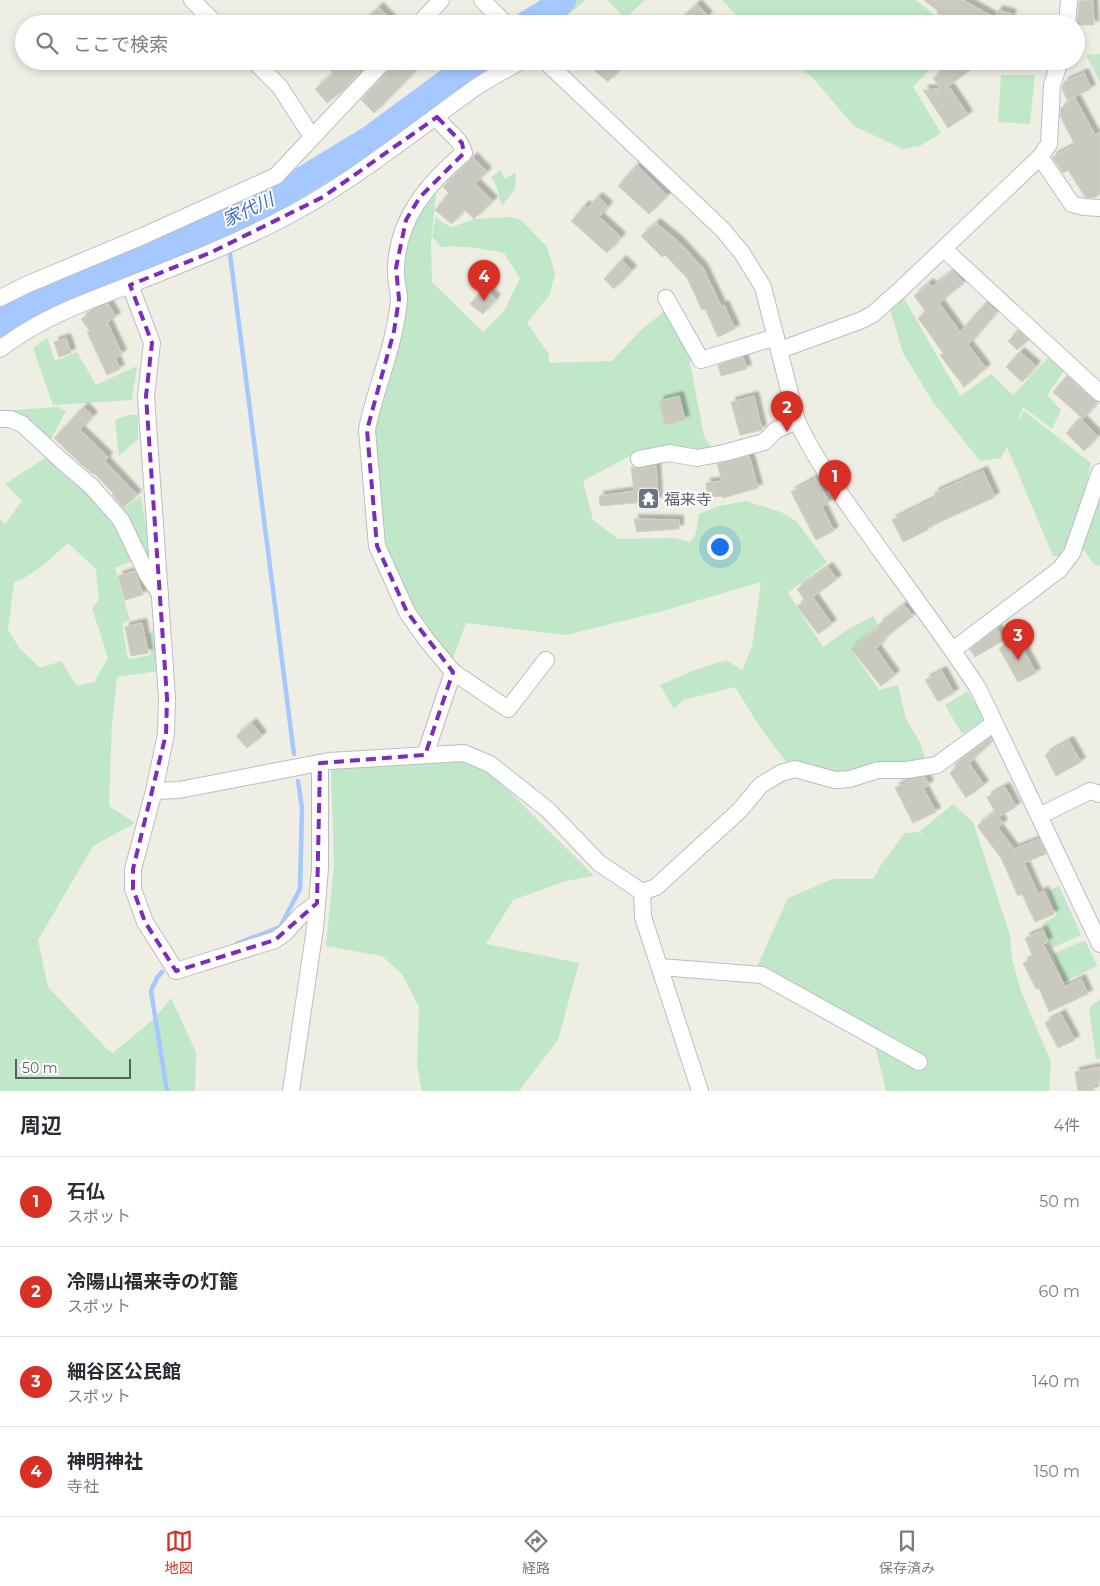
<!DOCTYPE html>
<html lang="ja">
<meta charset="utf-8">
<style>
body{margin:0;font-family:Montserrat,"Noto Sans JP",sans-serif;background:#f7f7f7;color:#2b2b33}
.scale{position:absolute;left:15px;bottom:12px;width:116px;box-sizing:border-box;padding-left:5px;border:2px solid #5c5e65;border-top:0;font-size:14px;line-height:18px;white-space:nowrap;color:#5c5e65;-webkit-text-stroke:4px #fff;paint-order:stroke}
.you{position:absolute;left:719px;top:546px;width:18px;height:18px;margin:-12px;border:4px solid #fff;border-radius:50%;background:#1a73e8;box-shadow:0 0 0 8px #1a73e833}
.badge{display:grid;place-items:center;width:32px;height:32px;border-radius:50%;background:#d93025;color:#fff;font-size:16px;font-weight:700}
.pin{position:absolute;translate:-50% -41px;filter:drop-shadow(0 1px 2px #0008)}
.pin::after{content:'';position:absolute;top:26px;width:18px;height:15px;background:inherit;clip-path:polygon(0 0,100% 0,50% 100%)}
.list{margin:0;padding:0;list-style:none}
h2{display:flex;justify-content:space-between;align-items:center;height:65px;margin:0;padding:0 20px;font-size:21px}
h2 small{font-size:16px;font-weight:400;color:#7c7c81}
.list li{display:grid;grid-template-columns:32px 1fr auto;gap:15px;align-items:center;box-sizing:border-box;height:90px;padding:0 20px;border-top:1px solid #e1e1e2}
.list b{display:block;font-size:19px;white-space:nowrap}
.list p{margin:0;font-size:16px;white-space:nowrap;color:#7c7c81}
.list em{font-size:16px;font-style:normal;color:#7c7c81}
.icon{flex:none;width:28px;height:28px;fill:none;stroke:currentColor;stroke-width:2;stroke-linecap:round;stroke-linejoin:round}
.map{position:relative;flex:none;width:1100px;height:1091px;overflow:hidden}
.search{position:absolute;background:#fff;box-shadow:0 2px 8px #0003;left:15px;right:15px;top:15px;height:55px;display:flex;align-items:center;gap:12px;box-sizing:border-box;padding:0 18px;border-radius:28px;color:#7c7c81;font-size:19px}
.sheet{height:425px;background:#fff}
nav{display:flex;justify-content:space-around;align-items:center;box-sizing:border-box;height:70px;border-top:1px solid #e1e1e2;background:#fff;font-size:14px;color:#7c7c81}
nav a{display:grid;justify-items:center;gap:2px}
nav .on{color:#d93025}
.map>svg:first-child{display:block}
.green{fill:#c0e7c7;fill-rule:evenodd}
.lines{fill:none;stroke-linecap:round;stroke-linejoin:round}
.stream{stroke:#a4c8ff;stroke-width:4.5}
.river{stroke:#a4c8ff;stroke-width:28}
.building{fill:#cac9c0;stroke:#d4d1c2;filter:url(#shadow)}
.minor-casing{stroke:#bcbdc3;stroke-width:18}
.minor{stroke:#fff;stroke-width:16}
.marked{fill:none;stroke:#7b2cbf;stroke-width:4;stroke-dasharray:10 6;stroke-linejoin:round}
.labels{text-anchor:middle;stroke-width:4;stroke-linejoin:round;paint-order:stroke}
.worship-label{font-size:16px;fill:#5b616d;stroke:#fff;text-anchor:start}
.water-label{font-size:18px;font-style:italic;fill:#436cc6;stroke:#fff}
</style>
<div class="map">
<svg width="1100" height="1091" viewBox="0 0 1100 1091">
<defs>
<filter id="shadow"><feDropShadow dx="4.5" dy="-4.5" stdDeviation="1" flood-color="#0004"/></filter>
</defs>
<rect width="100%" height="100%" fill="#efeee4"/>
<!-- green -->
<g class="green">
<polygon points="563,0 586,0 557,24 541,24"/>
<polygon points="607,0 645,0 625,18"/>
<polygon points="722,0 916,0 945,24 745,24"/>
<polygon points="1100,54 1100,82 1086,55"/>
<polygon points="791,61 945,61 929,70 913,87 941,133 920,146 903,149 854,126 813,78"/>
<polygon points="1001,75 1035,75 1030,124 998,122"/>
<path d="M 500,170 L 505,179 L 516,172 L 515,189 L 502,206 C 498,195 499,187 491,178 Z"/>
<path d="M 436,194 L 431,243 L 432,282 L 483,332 L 504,311 L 520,278 L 504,253 C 483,249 463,245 442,247 L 432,237 L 436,217 L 443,223 L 452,227 L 474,219 L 489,218 L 509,217 L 521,220 L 547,247 L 555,274 L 550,292 L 551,293 L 527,323 L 549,354 L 549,363 L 612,361 L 641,330 L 667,309 L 692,356 L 690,363 L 704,436 L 712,448 L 697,453 L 667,449 L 630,456 L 583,481 L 593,520 L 618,539 L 673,538 L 690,542 L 695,536 L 699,514 L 719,506 L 746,501 L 781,512 L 797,522 L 827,562 L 788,593 L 823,647 L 847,630 L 873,616 L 878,625 L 851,649 L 879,690 L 898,685 L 906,719 L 920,742 L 927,764 L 835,780 L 792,770 L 760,727 L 735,687 L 683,700 L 674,709 L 660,685 L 690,672 L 726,660 L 742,670 L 752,647 L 761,582 L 659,612 L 566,635 L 466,623 L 451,664 L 400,596 L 377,546 L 369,419 L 379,383 L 396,266 L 420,197 Z"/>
<polygon points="901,293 960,396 991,374 1013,395 1048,358 1065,370 1047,395 1061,410 1052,429 1023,407 1017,422 1024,411 1091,463 1083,498 1063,556 1053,556 1007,447 1001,458 980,461 933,402 903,353 889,306"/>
<polygon points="47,338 55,361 77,352 96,385 137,366 132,400 53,405 33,348"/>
<polygon points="57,407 66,411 51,439 65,459 0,411"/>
<polygon points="128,415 138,415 138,439 119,456 115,420"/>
<path d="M 48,456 L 113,515 L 135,560 L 115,568 L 130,620 L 122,623 L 127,655 L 130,659 L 151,655 L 148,635 L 156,628 L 159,671 L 117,677 L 112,724 L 109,806 L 135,823 L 93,846 L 38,940 L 48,987 L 108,1050 L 113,1053 L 155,1018 L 171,998 L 196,1052 L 195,1091 L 0,1091 L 0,519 L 5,524 L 22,501 L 5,484 ZM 68,543 L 96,569 L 99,600 L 92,608 L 108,658 L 94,682 L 77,686 L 61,661 L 40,668 L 20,649 L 8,630 L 14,582 C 34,576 52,557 68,543 Z"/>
<polygon points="1100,486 1100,566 1094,564 1082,548"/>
<polygon points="141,496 153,576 120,511"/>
<polygon points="968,691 985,719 962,734 945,705"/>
<polygon points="473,757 511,793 594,876 566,881 513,900 486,944 579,963 558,1040 519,1091 422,1091 417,1065 419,1007 402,974 382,956 326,946 334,865 331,770 365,759"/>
<polygon points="953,804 973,822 1010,935 1012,959 1021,991 1051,1062 1049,1091 886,1091 873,1037 756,969 788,898 833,879 873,879 881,865 905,833 919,832 923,837 920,831"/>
<polygon points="1059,886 1081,935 1052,948 1042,924 1057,915 1048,891"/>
<polygon points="1085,940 1097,966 1064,982 1053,954"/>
<polygon points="1100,999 1100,1058 1096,1060 1089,1008"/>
</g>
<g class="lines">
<!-- stream -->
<g class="stream">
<polyline points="219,225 225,236"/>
<polyline points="230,254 294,754"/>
<polyline points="236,944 280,927 300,889 302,808 298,781"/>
<polyline points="162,972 157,978 151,991 167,1091"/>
</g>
<!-- river -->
<g class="river">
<polyline points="528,24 545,14 562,0"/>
<polyline points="0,323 38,302 219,225 268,202 371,139 477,61"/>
</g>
</g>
<!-- building -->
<g class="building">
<polygon points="924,0 963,0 995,18 998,10 1012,14 1008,24 980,24 971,19 968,24 957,24 937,13 938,11"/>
<polygon points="1079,1 1093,1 1094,25 1077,25"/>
<polygon points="697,4 708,16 699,24 676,24"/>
<polygon points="379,7 395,24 361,24"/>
<polygon points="324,61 350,61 359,73 342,91 327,103 315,89 333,74"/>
<polygon points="397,61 425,61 374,113 361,100"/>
<polygon points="604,61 626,61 608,82 595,71"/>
<polygon points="958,61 983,61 944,89 950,88 968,115 948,128 923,90 940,89 933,78"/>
<polygon points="1084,73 1091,89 1067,100 1062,88 1064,82"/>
<polygon points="1075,98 1095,135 1100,132 1100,194 1094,198 1085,197 1068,170 1063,173 1052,157 1075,145 1060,116 1061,108"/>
<polygon points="473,157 487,172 475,183 493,201 474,219 464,209 452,224 435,210 449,193 443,187"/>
<polygon points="637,165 667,196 649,214 618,186"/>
<polygon points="598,197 608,206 599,217 621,237 607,253 571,221 585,205 588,208"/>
<polygon points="656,223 678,241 703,268 721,306 724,305 735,329 718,337 705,309 702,310 687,278 665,255 662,257 641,236"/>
<polygon points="622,260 632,270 614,289 604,279"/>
<polygon points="953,271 964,283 939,303 960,332 987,302 997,312 968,345 986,368 964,387 940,355 943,353 918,318 926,312 914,296 929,283 932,287"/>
<polygon points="484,288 496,299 483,314 470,304"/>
<polygon points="108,304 116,317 107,322 122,354 115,358 120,369 107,375 87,332 90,331 81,319"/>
<polygon points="1018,331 1028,340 1017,350 1008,341"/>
<polygon points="66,338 71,353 59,357 54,342"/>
<polygon points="1020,352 1036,366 1022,382 1006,367"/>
<polygon points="743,357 747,369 721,376 718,365"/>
<polygon points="1067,376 1097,402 1083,419 1053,392"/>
<polygon points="679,396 685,420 665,425 659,401"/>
<polygon points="754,396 762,430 740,435 731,402"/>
<polygon points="84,407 93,416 80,430 108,457 105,461 137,495 123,508 112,494 113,493 94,473 93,474 82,465 54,438"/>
<polygon points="1080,418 1098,436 1084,451 1066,433"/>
<polygon points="749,456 758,488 723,498 722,496 707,497 706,483 722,481 717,464"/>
<polygon points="656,466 658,501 600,506 599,496 634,491 631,467 640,469"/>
<polygon points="983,471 995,497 927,528 928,530 903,542 892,520 936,498 934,493"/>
<polygon points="816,478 829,502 822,507 834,531 816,540 791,492"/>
<polygon points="634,519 679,520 679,529 637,532"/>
<polygon points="828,567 837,579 813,597 832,624 818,634 797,606 805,601 797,589"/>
<polygon points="135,571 143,595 125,600 118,576"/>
<polygon points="904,605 913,616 886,637 876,649 895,675 881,686 851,649 880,627 878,625"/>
<polygon points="142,623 148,653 131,656 125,627"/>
<polygon points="997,629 1004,640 975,657 970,649"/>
<polygon points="1017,638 1036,673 1018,682 999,648"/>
<polygon points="942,671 954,693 938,702 925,680"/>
<polygon points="252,723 262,736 247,748 236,736"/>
<polygon points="991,738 992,741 969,763 984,785 966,798 950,773 956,767 955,764"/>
<polygon points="1069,741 1081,762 1056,776 1045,755"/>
<polygon points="925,777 929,785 923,788 936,812 913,823 895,788 913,779"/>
<polygon points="1005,787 1016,807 998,817 1003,823 998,828 1014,849 1039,839 1046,854 1024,863 1038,894 1044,891 1054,914 1035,922 1022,894 1018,896 1001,858 977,826 994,813 997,816 987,797"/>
<polygon points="1043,930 1048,942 1043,944 1065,987 1081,979 1088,994 1049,1012 1039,988 1036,989 1023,963 1033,958 1025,938"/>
<polygon points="1061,1014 1075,1040 1058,1048 1045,1023"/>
<polygon points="1100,1067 1100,1083 1093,1084 1094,1091 1078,1091 1075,1072"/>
</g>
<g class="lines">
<defs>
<g id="minor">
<polyline points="192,0 216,24"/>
<polyline points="482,0 506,24"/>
<polyline points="419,24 441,0"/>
<polyline points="1067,24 1069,0"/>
<polyline points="254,61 280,87 312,137"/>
<path d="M 545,61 L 723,230 L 742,253 L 763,287 L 797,421 C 813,455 834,485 856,516 C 896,573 939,629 978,688 L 1100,944"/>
<path d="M 437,117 C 445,132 460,136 464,153 C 428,183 398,218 396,267 C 395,277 398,287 399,297 C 399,308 396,321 394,331 C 387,365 373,397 367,430 L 377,546 L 407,612 L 425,638 L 453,672 L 508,709 L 546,660"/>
<polyline points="1040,157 1072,204 1084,207 1100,208"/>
<polyline points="944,249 1100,393"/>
<polyline points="130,285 152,343 146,396 167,698 166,734 154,791 133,869 133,889 145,922 176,971 275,940 285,933 301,915 317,903"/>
<polyline points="0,298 26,285 143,236 276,176 384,61"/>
<polyline points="666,298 701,360 776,337"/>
<path d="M 0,349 C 40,318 85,302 132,284 C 180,265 228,246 274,223 C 348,186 405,138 472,90 C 487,79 504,71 521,61"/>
<polyline points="780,350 862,320 873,314 900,290 1040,157 1049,144 1052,85 1060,61"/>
<polyline points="0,419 10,419 22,424 62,461 91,486 121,520 147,574 160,594"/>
<polyline points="639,459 669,453 697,458 724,453 764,442 776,430 797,421"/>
<polyline points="953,650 1060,569 1072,553 1100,472"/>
<polyline points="425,755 453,672"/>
<polyline points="154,791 179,790 329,761 464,753 490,764 548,810 599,863 642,892 656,887 740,810 761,785 781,773 795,769 835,780 850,779 878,770 907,770 937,765 994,723"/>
<polyline points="1039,816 1090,791 1100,794"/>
<polyline points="642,892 643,917 700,1091"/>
<polyline points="660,967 762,975 919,1062"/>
<polyline points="291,1091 315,928 320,868 320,763"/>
</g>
</defs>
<!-- minor casing -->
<use href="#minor" class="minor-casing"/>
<!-- minor -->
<use href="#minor" class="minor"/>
</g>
<!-- marked area -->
<path class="marked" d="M 437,117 L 462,143 L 464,153 L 420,197 L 406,220 L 396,268 L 399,299 L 394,331 L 367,430 L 377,546 L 407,612 L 453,672 L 425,755 L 320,763 L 317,903 L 275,940 L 176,971 L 145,922 L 133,889 L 133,869 L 166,734 L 167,698 L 146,396 L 152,343 L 130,285 L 212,252 L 323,197 Z"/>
<!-- icons -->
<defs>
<symbol id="temple-square" viewBox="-11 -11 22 22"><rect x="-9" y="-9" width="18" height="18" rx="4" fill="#6b7280" stroke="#fff"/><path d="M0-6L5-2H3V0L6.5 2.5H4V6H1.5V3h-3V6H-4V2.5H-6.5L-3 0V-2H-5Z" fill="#fff"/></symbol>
</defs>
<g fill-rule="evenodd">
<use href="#temple-square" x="636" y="486" width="25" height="25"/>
</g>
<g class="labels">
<!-- worship labels -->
<g class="worship-label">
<text x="664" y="505">福来寺</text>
</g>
<!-- water labels -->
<g class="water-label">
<text transform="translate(248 210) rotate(-25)" y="6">家代川</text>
</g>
</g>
</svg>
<div class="scale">50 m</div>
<div class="you"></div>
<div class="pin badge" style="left:835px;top:501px">1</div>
<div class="pin badge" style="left:787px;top:432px">2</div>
<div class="pin badge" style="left:1018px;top:660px">3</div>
<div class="pin badge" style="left:484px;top:301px">4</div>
<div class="search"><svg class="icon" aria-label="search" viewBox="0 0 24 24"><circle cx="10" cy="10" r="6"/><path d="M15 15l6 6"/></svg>ここで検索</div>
</div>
<section class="sheet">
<h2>周辺<small>4件</small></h2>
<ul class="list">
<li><span class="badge">1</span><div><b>石仏</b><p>スポット</p></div><em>50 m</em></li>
<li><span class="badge">2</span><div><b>冷陽山福来寺の灯籠</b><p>スポット</p></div><em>60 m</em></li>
<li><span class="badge">3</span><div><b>細谷区公民館</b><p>スポット</p></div><em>140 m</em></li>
<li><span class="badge">4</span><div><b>神明神社</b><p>寺社</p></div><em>150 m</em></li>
</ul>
</section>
<nav>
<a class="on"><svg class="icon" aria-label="map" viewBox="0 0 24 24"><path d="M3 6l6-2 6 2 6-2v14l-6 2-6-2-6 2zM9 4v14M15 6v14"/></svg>地図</a>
<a><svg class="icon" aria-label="directions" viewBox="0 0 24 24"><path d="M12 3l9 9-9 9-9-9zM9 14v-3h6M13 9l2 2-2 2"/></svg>経路</a>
<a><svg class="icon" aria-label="saved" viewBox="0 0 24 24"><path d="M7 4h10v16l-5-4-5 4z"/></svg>保存済み</a>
</nav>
